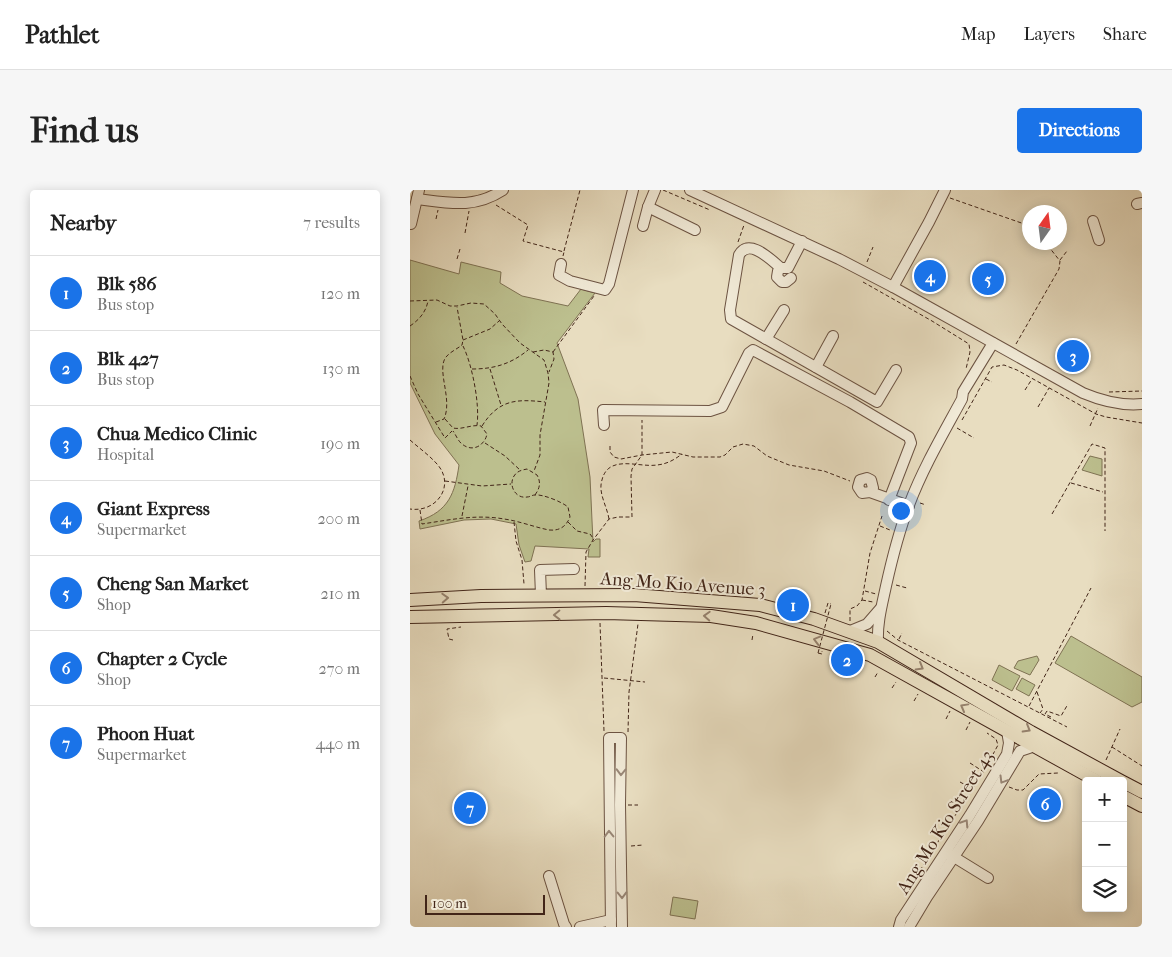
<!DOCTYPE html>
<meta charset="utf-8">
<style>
body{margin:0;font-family:"IM FELL French Canon",serif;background:#f6f6f6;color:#222}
.controls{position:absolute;right:15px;bottom:15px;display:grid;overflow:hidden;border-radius:5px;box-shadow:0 2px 12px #0003}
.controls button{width:45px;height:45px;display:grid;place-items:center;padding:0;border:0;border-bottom:1px solid #e0e0e0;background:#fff;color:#222;font:25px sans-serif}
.compass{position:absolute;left:612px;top:15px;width:45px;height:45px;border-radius:50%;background:#fff;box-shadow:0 2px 12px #0003;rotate:14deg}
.scale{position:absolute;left:15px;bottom:12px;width:120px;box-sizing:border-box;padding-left:5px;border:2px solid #422518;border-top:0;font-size:14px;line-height:18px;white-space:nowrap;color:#422518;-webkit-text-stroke:4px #f0e9d6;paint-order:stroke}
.you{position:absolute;left:490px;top:320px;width:18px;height:18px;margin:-12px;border:4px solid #fff;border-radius:50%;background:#1a73e8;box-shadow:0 0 0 8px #1a73e833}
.badge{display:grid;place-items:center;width:32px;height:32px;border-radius:50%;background:#1a73e8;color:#fff;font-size:16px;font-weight:700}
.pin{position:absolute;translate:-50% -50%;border:2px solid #fff;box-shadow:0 1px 5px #0006}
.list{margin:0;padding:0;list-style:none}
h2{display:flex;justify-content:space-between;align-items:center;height:65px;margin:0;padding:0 20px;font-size:21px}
h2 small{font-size:16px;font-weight:400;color:#767676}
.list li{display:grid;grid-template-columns:32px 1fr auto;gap:15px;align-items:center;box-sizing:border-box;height:75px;padding:0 20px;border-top:1px solid #e0e0e0}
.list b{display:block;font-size:19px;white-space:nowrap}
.list p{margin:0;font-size:16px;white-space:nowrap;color:#767676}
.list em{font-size:16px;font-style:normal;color:#767676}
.icon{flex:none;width:28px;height:28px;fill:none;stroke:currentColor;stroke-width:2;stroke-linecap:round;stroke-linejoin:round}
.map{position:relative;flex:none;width:732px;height:737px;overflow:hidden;border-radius:5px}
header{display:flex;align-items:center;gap:30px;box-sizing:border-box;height:70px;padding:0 25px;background:#fff;border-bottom:1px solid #e0e0e0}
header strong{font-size:24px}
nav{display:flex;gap:28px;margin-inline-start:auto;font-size:18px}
.intro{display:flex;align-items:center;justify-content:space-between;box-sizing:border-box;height:120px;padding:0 30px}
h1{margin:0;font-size:35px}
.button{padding:12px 22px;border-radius:5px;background:#1a73e8;color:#fff;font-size:18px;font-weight:700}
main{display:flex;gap:30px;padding:0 30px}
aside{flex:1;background:#fff;border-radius:5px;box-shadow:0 2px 12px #0003}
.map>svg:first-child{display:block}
.green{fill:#bcbf8e;stroke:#7f7253}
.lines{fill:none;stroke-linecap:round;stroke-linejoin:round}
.minor-casing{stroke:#6c5342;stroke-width:12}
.major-casing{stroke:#422518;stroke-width:14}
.path{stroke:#422518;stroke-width:1;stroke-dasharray:4 2.5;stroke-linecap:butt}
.minor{stroke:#f0e9d6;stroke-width:10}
.major{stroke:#e8ddc0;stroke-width:12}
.path-bridge{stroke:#422518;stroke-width:1;stroke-dasharray:4 2.5;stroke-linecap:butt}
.oneway{stroke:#95816c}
.oneway2{stroke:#998777}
.labels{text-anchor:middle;stroke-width:4;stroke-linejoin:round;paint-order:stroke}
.street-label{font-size:18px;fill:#422518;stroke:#f0e9d6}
</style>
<header>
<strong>Pathlet</strong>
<nav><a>Map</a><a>Layers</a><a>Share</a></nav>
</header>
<div class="intro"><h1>Find us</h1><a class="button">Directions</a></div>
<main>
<aside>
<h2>Nearby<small>7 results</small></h2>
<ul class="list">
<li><span class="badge">1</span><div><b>Blk 586</b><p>Bus stop</p></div><em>120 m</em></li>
<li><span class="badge">2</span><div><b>Blk 427</b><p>Bus stop</p></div><em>130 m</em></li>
<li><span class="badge">3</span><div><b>Chua Medico Clinic</b><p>Hospital</p></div><em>190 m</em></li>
<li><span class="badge">4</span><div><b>Giant Express</b><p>Supermarket</p></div><em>200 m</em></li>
<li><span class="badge">5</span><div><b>Cheng San Market</b><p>Shop</p></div><em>210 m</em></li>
<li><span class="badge">6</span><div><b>Chapter 2 Cycle</b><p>Shop</p></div><em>270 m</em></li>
<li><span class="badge">7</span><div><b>Phoon Huat</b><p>Supermarket</p></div><em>440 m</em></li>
</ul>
</aside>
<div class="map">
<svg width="732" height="737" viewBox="0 0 732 737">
<rect width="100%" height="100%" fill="#e8ddc0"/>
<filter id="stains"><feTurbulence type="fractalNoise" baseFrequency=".004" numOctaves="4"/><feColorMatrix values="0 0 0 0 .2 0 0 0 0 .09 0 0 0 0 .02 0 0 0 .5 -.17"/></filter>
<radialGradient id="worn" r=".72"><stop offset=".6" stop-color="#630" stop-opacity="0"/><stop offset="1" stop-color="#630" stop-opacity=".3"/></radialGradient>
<!-- green -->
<g class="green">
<path d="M 0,70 L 49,84 L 51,72 L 91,82 L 90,93 L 112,106 L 158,116 L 171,99 L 185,103 L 147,153 L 168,209 L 180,287 L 183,352 L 186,349 L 190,349 L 190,367 L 178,367 L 179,359 L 125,356 L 121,371 L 115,372 L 109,355 L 106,334 L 81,329 L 54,330 L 10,339 L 9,331 C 39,321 45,303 49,275 L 25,244 L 0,193 Z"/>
<polygon points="680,266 692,269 692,286 672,280"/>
<polygon points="661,446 732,487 732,512 722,517 645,473"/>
<polygon points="627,466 629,470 620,485 604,478 608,471"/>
<polygon points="589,475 610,486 602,501 582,490"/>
<polygon points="612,488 625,495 619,506 606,499"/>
<polygon points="263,707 288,711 285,729 260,725"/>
</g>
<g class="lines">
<defs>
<g id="minor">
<path d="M 280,0 L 429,69 L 483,97 L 673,203 C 692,211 711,216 732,214"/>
<path d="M 7,9 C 39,13 64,19 93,0"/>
<polyline points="727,14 732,13"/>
<polyline points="238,17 285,40"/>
<polyline points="683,31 689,50"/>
<polyline points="1,34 9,0"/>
<polyline points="233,36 238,17 245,0"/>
<polyline points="151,74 149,85 160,91 195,100 199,94 223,0"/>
<path d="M 371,78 C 361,70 339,47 329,65 L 320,120 L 321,129 L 467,212 L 486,180"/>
<polyline points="377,78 371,78 368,81 367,87 372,92 376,92 381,88"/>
<polyline points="378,78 392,51"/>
<polyline points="483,97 519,32 535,0"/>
<polyline points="356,149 374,120"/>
<polyline points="406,177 423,146"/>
<polyline points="194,235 193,220 300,221 312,217 339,163 343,160 440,212 499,247 501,253 479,310"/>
<polyline points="460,302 463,298 461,290 457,288 450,290 448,297 452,303 460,302 499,316"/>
<polyline points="131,405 130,380 164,379"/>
<polyline points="440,441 457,434 470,419"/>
<path d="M 468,452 C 467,433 472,415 476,396 C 482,369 489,341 499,315 C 513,278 533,244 552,209 L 553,202 L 583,153"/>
<polyline points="539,664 578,688"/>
<polyline points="139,686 154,734 156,737"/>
<polyline points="170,737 201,730"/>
<polyline points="201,737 199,548 211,548 210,615 212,737"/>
<polyline points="489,737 491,730 560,625 597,564 599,553 597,541"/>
<polyline points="499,737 517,707 568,631 610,561 625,556"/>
</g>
<g id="major">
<polyline points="0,410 71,406 224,405 350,415 404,429 468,452 621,542 711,591"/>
<polyline points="0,427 196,423 301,426 346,433 460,465 687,591"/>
<polyline points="713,592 732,602"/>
<polyline points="713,606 732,616"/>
</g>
</defs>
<!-- minor casing -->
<use href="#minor" class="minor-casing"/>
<!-- major casing -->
<use href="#major" class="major-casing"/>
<!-- path -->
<g class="path">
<polyline points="253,0 300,20"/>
<polyline points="540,8 620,36"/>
<polyline points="86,15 118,35 113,51 154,62 153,66"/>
<polyline points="26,29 28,20"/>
<polyline points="55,43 59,21"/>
<polyline points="328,52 334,35"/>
<polyline points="154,61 170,0"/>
<polyline points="47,69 50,59"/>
<polyline points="650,70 657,61"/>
<polyline points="457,72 463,57"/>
<polyline points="453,92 522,131 559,154 560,162 556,179"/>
<polyline points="0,111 27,110 40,116 47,116 61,113 74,114 85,124 92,134 110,153 134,170 138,183 139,193 130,245 130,265 124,281"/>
<path d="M 0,136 C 9,130 16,122 18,111"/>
<polyline points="53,150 80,139 89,131"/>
<polyline points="606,154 649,79 650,71 635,52"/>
<path d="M 53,156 C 62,174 70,214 67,235"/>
<polyline points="123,162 134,160 143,162 144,169 139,182"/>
<polyline points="143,162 184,106"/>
<path d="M 62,179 C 84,179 101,174 118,160"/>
<polyline points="80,179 91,215"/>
<polyline points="0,186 8,204 35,248 42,241"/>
<polyline points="576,189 582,192"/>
<polyline points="615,200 622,189"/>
<polyline points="699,202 732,201"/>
<polyline points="628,217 639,198"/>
<path d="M 35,229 L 43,238 C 52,240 62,234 71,236 L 77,244 C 75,255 63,263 52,254 C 48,251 46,245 43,241"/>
<polyline points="552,230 582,177 594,175 607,180 686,224 696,227 732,233"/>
<path d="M 26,232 L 34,229 C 43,209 26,180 36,167 C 40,162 47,159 52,155 L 53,150 L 47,117"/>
<path d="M 72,236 C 89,209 107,209 135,212"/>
<polyline points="680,236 688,218"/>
<polyline points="547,238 564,248"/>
<path d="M 0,250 C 9,258 19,265 27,274 C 46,295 27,323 0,319"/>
<polyline points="75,253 95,266 110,280"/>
<polyline points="200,256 200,262 204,267 211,269 232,265 262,262 283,267 310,267 315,265 323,257 333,254 344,256 357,266 379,275 414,281 440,291"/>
<polyline points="35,291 72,296 101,294"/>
<polyline points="661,293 693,302"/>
<polyline points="510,313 516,315"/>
<path d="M 10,320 L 12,334 C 39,330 66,324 94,329 C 109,331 124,337 139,340 C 149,341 156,337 160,327 L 158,317 C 152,312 133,304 125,305 C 122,305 120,307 117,307 C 106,309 98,296 104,286 C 107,281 112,280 117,279 L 127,285 C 131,292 130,298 125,305"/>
<polyline points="642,324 682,254 695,258 695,341"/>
<polyline points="52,326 58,296"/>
<path d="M 199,329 C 197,317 190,306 191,295 C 195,262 228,278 247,275 C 257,274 264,270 272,264"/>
<polyline points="104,332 106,351 112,370 114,394"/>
<polyline points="158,332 167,341 180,344 183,348"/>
<polyline points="470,336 480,340"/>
<polyline points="486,395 497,398"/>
<polyline points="175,396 176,362 183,350 199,329 208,327 222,327 221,286 222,279 232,265 232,230"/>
<polyline points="455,401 466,404"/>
<polyline points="452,410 463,412"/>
<polyline points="415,423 418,413 421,414"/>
<polyline points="440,431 440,419 447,416 452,410 460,363 472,326"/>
<polyline points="190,433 194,541"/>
<polyline points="477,441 488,450 657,537"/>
<polyline points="489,449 492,443"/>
<polyline points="43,450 39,449 37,439 51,437"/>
<polyline points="342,450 343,444"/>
<polyline points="408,463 412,464 412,461"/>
<polyline points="465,487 468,482"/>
<polyline points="194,488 235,492"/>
<polyline points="482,498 486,492"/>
<polyline points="627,502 633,519 630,523"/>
<polyline points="504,511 508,504"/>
<polyline points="619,516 681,398"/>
<polyline points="641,527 635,524 637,521 651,526 658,514"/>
<polyline points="536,529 540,521"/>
<polyline points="556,540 560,532"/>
<polyline points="218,542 219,502 228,434"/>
<polyline points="702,557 732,576"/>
<polyline points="696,570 710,539"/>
<polyline points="560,573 574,582"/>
<polyline points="550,592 563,599"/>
<polyline points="599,597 607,600 613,600 629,584 648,583"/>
<polyline points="218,615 228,615"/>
<polyline points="221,656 233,655"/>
<path d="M 497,703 C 525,652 561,606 588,555 L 586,549 L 577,543"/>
</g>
<!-- minor -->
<use href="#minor" class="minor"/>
<!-- major -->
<use href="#major" class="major"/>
<!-- path-bridge -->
<polyline class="path-bridge" points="408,463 421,414"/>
</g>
<!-- one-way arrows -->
<defs><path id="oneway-chevron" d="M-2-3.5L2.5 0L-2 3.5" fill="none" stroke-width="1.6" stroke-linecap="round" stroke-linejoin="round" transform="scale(1.25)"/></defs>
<g class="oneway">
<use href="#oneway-chevron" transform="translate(35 408) rotate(-3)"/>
<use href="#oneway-chevron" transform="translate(147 425) rotate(179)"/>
<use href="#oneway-chevron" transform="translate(297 426) rotate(-177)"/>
<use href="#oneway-chevron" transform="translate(407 450) rotate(-165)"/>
<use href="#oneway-chevron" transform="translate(510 477) rotate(30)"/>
<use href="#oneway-chevron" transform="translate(554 517) rotate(-151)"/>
<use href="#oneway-chevron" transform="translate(617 539) rotate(30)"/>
</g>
<g class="oneway2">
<use href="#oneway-chevron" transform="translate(211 582) rotate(91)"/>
<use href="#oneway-chevron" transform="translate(593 590) rotate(121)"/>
<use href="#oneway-chevron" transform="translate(555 633) rotate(-57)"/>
<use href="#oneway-chevron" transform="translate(199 644) rotate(-91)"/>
<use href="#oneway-chevron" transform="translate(212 705) rotate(89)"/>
</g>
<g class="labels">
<!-- street labels -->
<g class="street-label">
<text transform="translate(273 394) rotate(4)" y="6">Ang Mo Kio Avenue 3</text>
<text transform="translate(535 632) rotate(-58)" y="6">Ang Mo Kio Street 43</text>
</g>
</g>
<rect width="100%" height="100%" filter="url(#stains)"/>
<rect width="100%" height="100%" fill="url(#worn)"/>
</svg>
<div class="controls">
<button>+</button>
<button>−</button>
<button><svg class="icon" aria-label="layers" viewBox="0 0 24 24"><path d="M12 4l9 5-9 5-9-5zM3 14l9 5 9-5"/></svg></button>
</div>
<svg class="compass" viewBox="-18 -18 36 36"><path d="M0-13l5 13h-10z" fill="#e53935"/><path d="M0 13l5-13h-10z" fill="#767676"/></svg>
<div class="scale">100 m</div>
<div class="you"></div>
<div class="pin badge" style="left:383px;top:415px">1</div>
<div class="pin badge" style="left:437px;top:470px">2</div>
<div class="pin badge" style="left:663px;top:166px">3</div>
<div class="pin badge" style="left:520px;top:86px">4</div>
<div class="pin badge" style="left:578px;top:89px">5</div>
<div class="pin badge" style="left:635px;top:614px">6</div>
<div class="pin badge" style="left:60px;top:618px">7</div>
</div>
</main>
